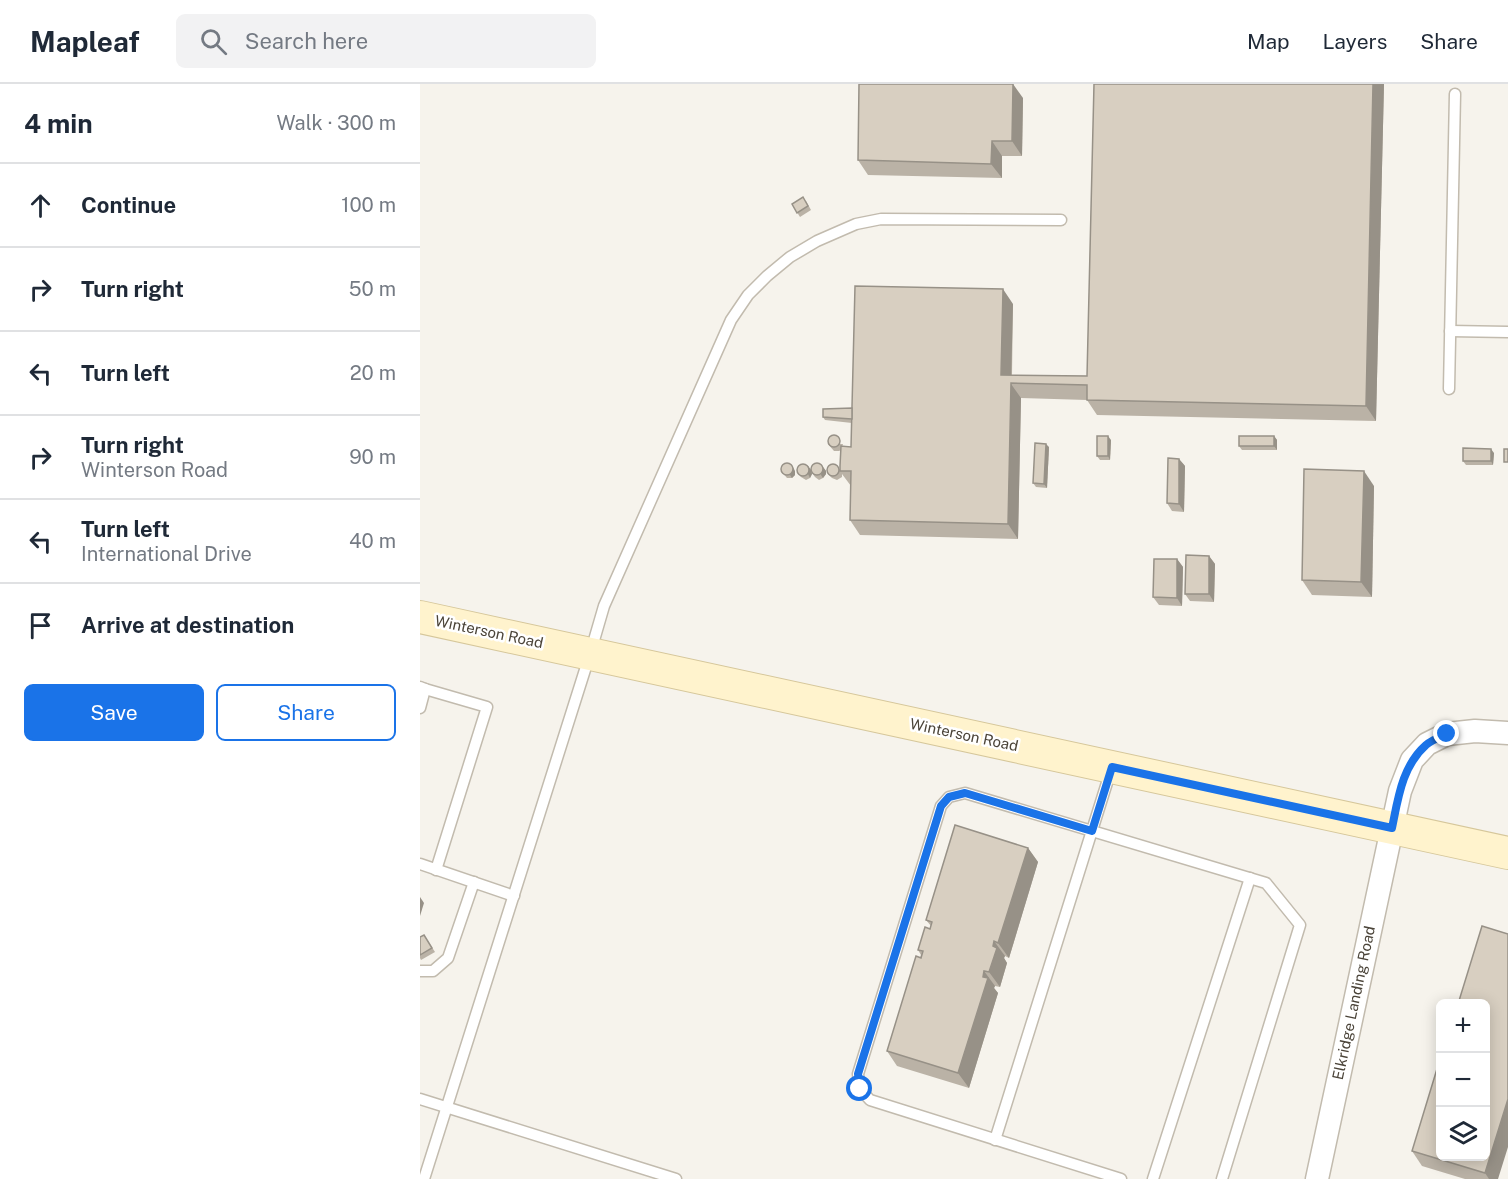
<!DOCTYPE html>
<meta charset="utf-8">
<style>
body{margin:0;font-family:"Public Sans",sans-serif;background:#f2f2f3;color:#1f2937}
.controls{position:absolute;right:18px;bottom:18px;display:grid;overflow:hidden;border-radius:9px;box-shadow:0 3px 15px #0003}
.controls button{width:54px;height:54px;display:grid;place-items:center;padding:0;border:0;border-bottom:2px solid #e0e1e3;background:#fff;color:#1f2937;font:30px sans-serif}
.stop{position:absolute;width:18px;height:18px;margin:-14px;border:4px solid #1a73e8;border-radius:50%;background:#fff}
.stop.end{background:#1a73e8;border-color:#fff;box-shadow:0 2px 6px #0008}
.list{margin:0;padding:0;list-style:none}
h2{display:flex;justify-content:space-between;align-items:center;height:78px;margin:0;padding:0 24px;font-size:26px}
h2 small{font-size:20px;font-weight:400;color:#747a83}
.list li{display:grid;grid-template-columns:39px 1fr auto;gap:18px;align-items:center;box-sizing:border-box;height:84px;padding:0 24px;border-top:2px solid #e0e1e3}
.list b{display:block;font-size:22px;white-space:nowrap}
.list p{margin:0;font-size:20px;white-space:nowrap;color:#747a83}
.list em{font-size:20px;font-style:normal;color:#747a83}
.actions{display:flex;gap:12px;padding:18px 24px}
.actions a{flex:1;padding:14px 0;border:2px solid #1a73e8;border-radius:9px;text-align:center;font-size:21px;color:#1a73e8}
.actions .main{background:#1a73e8;color:#fff}
.icon{flex:none;width:33px;height:33px;fill:none;stroke:currentColor;stroke-width:2;stroke-linecap:round;stroke-linejoin:round}
.map{position:relative;flex:none;width:1088px;height:1095px;overflow:hidden}
header{display:flex;align-items:center;gap:36px;box-sizing:border-box;height:84px;padding:0 30px;background:#fff;border-bottom:2px solid #e0e1e3}
header strong{font-size:28px}
nav{display:flex;gap:33px;margin-inline-start:auto;font-size:21px}
.search{width:420px;height:54px;background:#f2f2f3;display:flex;align-items:center;gap:15px;box-sizing:border-box;padding:0 21px;border-radius:9px;color:#747a83;font-size:22px}
main{display:flex}
aside{flex:1;background:#fff}
.map>svg:first-child{display:block}
.lines{fill:none;stroke-linecap:round;stroke-linejoin:round}
.lane-casing{stroke:#c2bbae;stroke-width:13}
.street-casing{stroke:#c2bbae;stroke-width:25}
.secondary-casing{stroke:#d6c79b;stroke-width:34}
.lane{stroke:#fff;stroke-width:10}
.street{stroke:#fff;stroke-width:22}
.secondary{stroke:#fff3cd;stroke-width:32}
.wall{fill:#bab2a6}
.shaded-wall{fill:#979187}
.building{fill:#d8cfc1;stroke:#979187;stroke-width:1.5}
.route{stroke:#1a73e8;stroke-width:8}
.labels{text-anchor:middle;stroke-width:5;stroke-linejoin:round;paint-order:stroke}
.street-label{font-size:15px;fill:#4b4439;stroke:#fff}
</style>
<header>
<strong>Mapleaf</strong>
<div class="search"><svg class="icon" aria-label="search" viewBox="0 0 24 24"><circle cx="10" cy="10" r="6"/><path d="M15 15l6 6"/></svg>Search here</div>
<nav><a>Map</a><a>Layers</a><a>Share</a></nav>
</header>
<main>
<aside>
<h2>4 min<small>Walk · 300 m</small></h2>
<ul class="list">
<li><svg class="icon" aria-label="ahead" viewBox="0 0 24 24"><path d="M12 20V5M6 11l6-6 6 6"/></svg><div><b>Continue</b></div><em>100 m</em></li>
<li><svg class="icon" aria-label="right" viewBox="0 0 24 24"><path d="M7 20v-9h11M14 6l5 5-5 5"/></svg><div><b>Turn right</b></div><em>50 m</em></li>
<li><svg class="icon" aria-label="left" viewBox="0 0 24 24"><path d="M17 20v-9H6M10 6l-5 5 5 5"/></svg><div><b>Turn left</b></div><em>20 m</em></li>
<li><svg class="icon" aria-label="right" viewBox="0 0 24 24"><path d="M7 20v-9h11M14 6l5 5-5 5"/></svg><div><b>Turn right</b><p>Winterson Road</p></div><em>90 m</em></li>
<li><svg class="icon" aria-label="left" viewBox="0 0 24 24"><path d="M17 20v-9H6M10 6l-5 5 5 5"/></svg><div><b>Turn left</b><p>International Drive</p></div><em>40 m</em></li>
<li><svg class="icon" aria-label="arrive" viewBox="0 0 24 24"><path d="M6 21V4h12l-3 4 3 4H6"/></svg><div><b>Arrive at destination</b></div></li>
</ul>
<div class="actions"><a class="main">Save</a><a>Share</a></div>
</aside>
<div class="map">
<svg width="1088" height="1095" viewBox="0 0 1088 1095">
<rect width="100%" height="100%" fill="#f6f3ec"/>
<g class="lines">
<defs>
<g id="lane">
<polyline points="1030,247 1088,248"/>
<polyline points="1029,305 1035,10"/>
<polyline points="0,603 5,605 0,624"/>
<polyline points="5,605 67,623 16,786"/>
<polyline points="0,780 94,812"/>
<polyline points="0,887 13,887 28,874 54,798"/>
<polyline points="0,1015 256,1095"/>
<polyline points="575,1056 691,686"/>
<polyline points="4,1095 170,570 184,522 311,236 328,211 347,192 370,173 397,157 436,140 461,135 641,136"/>
<polyline points="701,1095 450,1016 440,1005 438,990 521,722 529,713 545,709 846,799 880,841 802,1095"/>
<polyline points="733,1095 830,794"/>
</g>
<polyline id="street" points="897,1095 980,707 992,676 1007,660 1027,650 1055,647 1088,649"/>
<polyline id="secondary" points="0,533 1088,769"/>
</defs>
<!-- lane casing -->
<use href="#lane" class="lane-casing"/>
<!-- street casing -->
<use href="#street" class="street-casing"/>
<!-- secondary casing -->
<use href="#secondary" class="secondary-casing"/>
<!-- lane -->
<use href="#lane" class="lane"/>
<!-- street -->
<use href="#street" class="street"/>
<!-- secondary -->
<use href="#secondary" class="secondary"/>
</g>
<!-- wall -->
<g class="wall">
<polygon points="674,0 964,0 956,337 677,331 667,316 601,314 598,455 440,451 430,436 431,402 422,390 422,393 417,396 412,394 409,391 420,385 421,366 419,367 414,367 408,360 423,360 422,363 431,363 432,339 405,336 403,333 432,324 593,220 592,291 667,292"/>
<polygon points="603,14 602,72 582,72 582,94 448,91 438,76"/>
<polygon points="386,117 391,126 380,133 372,120"/>
<polygon points="854,352 857,356 857,366 822,366 819,362"/>
<polygon points="691,356 690,376 680,376 677,372"/>
<polygon points="629,363 627,404 616,403 613,399"/>
<polygon points="1074,369 1073,381 1046,381 1043,377"/>
<polygon points="759,375 765,382 764,428 752,427 747,419"/>
<polygon points="388,382 391,386 392,390 390,394 386,396 381,393 378,389"/>
<polygon points="403,383 406,387 406,390 403,394 399,396 395,393 392,389"/>
<polygon points="361,387 375,387 375,391 372,394 367,394"/>
<polygon points="954,402 952,513 892,511 882,496"/>
<polygon points="789,472 795,480 794,518 770,517 765,510"/>
<polygon points="757,475 763,483 762,522 739,521 733,513"/>
<polygon points="608,764 618,778 589,874 585,872 584,874 587,879 580,903 575,902 574,904 578,909 549,1004 477,982 467,967 501,871 498,866 510,845 511,842 506,836"/>
<polygon points="4,851 15,868 1,876 0,874 0,853"/>
<polygon points="992,1067 1065,1072 1078,1095 1045,1095 1002,1082"/>
</g>
<!-- shaded-wall -->
<g class="shaded-wall">
<polygon points="593,0 603,14 602,72 592,57"/>
<polygon points="953,0 964,0 956,337 946,322"/>
<polygon points="572,57 582,72 582,94 571,80"/>
<polygon points="583,205 593,220 591,300 601,314 598,455 588,440 581,291"/>
<polygon points="688,352 691,356 690,376 688,372"/>
<polygon points="854,352 857,356 857,366 854,362"/>
<polygon points="626,360 629,363 627,404 624,400"/>
<polygon points="1071,365 1074,369 1073,381 1071,377"/>
<polygon points="759,375 765,382 764,428 759,420"/>
<polygon points="388,382 391,386 392,390 390,394 388,390"/>
<polygon points="373,383 375,387 375,391 372,394 370,391"/>
<polygon points="403,383 406,387 406,390 403,394 401,391"/>
<polygon points="944,387 954,402 952,513 941,498"/>
<polygon points="789,472 795,480 794,518 789,510"/>
<polygon points="757,475 763,483 762,522 757,514"/>
<polygon points="608,764 618,778 589,874 578,859"/>
<polygon points="0,813 4,819 0,832"/>
<polygon points="574,857 585,872 584,874 587,879 580,903 569,888 573,862"/>
<polygon points="564,887 575,902 574,904 578,909 549,1004 538,989"/>
<polygon points="1088,1015 1088,1063 1078,1095 1069,1095 1065,1089"/>
</g>
<!-- building -->
<g class="building">
<polygon points="439,0 593,0 592,57 572,57 571,80 438,76"/>
<polygon points="674,0 953,0 946,322 667,316 667,301 591,299 588,440 430,436 431,387 420,387 420,382 421,362 431,363 435,202 583,205 581,291 667,292"/>
<polygon points="383,113 388,122 377,129 372,120"/>
<polygon points="432,324 432,335 403,333 403,325"/>
<circle cx="414" cy="357" r="6"/>
<rect x="677" y="352" width="11" height="20"/>
<rect x="819" y="352" width="35" height="10"/>
<polygon points="615,359 626,360 624,400 613,399"/>
<polygon points="1043,364 1071,365 1071,377 1043,377"/>
<rect x="1084" y="365" width="4" height="13"/>
<polygon points="748,374 759,375 759,420 747,419"/>
<circle cx="397" cy="385" r="6"/>
<circle cx="367" cy="385" r="6"/>
<circle cx="413" cy="386" r="6"/>
<circle cx="383" cy="386" r="6"/>
<polygon points="884,385 944,387 941,498 882,496"/>
<polygon points="766,471 789,472 789,510 765,510"/>
<polygon points="734,475 757,475 757,514 733,513"/>
<polygon points="535,741 608,764 578,859 574,857 573,862 577,864 569,888 564,887 563,893 568,894 538,989 467,967 496,872 501,874 503,867 498,866 505,843 510,845 512,838 506,836"/>
<polygon points="1062,842 1088,850 1088,1015 1065,1089 992,1067 1020,975 1020,1072 1065,1072 1065,920 1038,920"/>
<polygon points="4,851 12,864 0,871 0,853"/>
</g>
<g class="lines">
<!-- route -->
<path class="route" d="M 440,1005 L 438,990 L 521,722 L 529,713 L 545,709 L 672,747 L 692,683 L 972,744 C 978,715 982,682 1006,661 C 1012,656 1020,653 1027,650"/>
</g>
<g class="labels">
<!-- street labels -->
<g class="street-label">
<text transform="translate(69 548) rotate(12)" y="5">Winterson Road</text>
<text transform="translate(544 651) rotate(12)" y="5">Winterson Road</text>
<text transform="translate(934 919) rotate(-78)" y="5">Elkridge Landing Road</text>
</g>
</g>
</svg>
<div class="controls">
<button>+</button>
<button>−</button>
<button><svg class="icon" aria-label="layers" viewBox="0 0 24 24"><path d="M12 4l9 5-9 5-9-5zM3 14l9 5 9-5"/></svg></button>
</div>
<div class="stop" style="left:440px;top:1005px"></div>
<div class="stop end" style="left:1027px;top:650px"></div>
</div>
</main>
